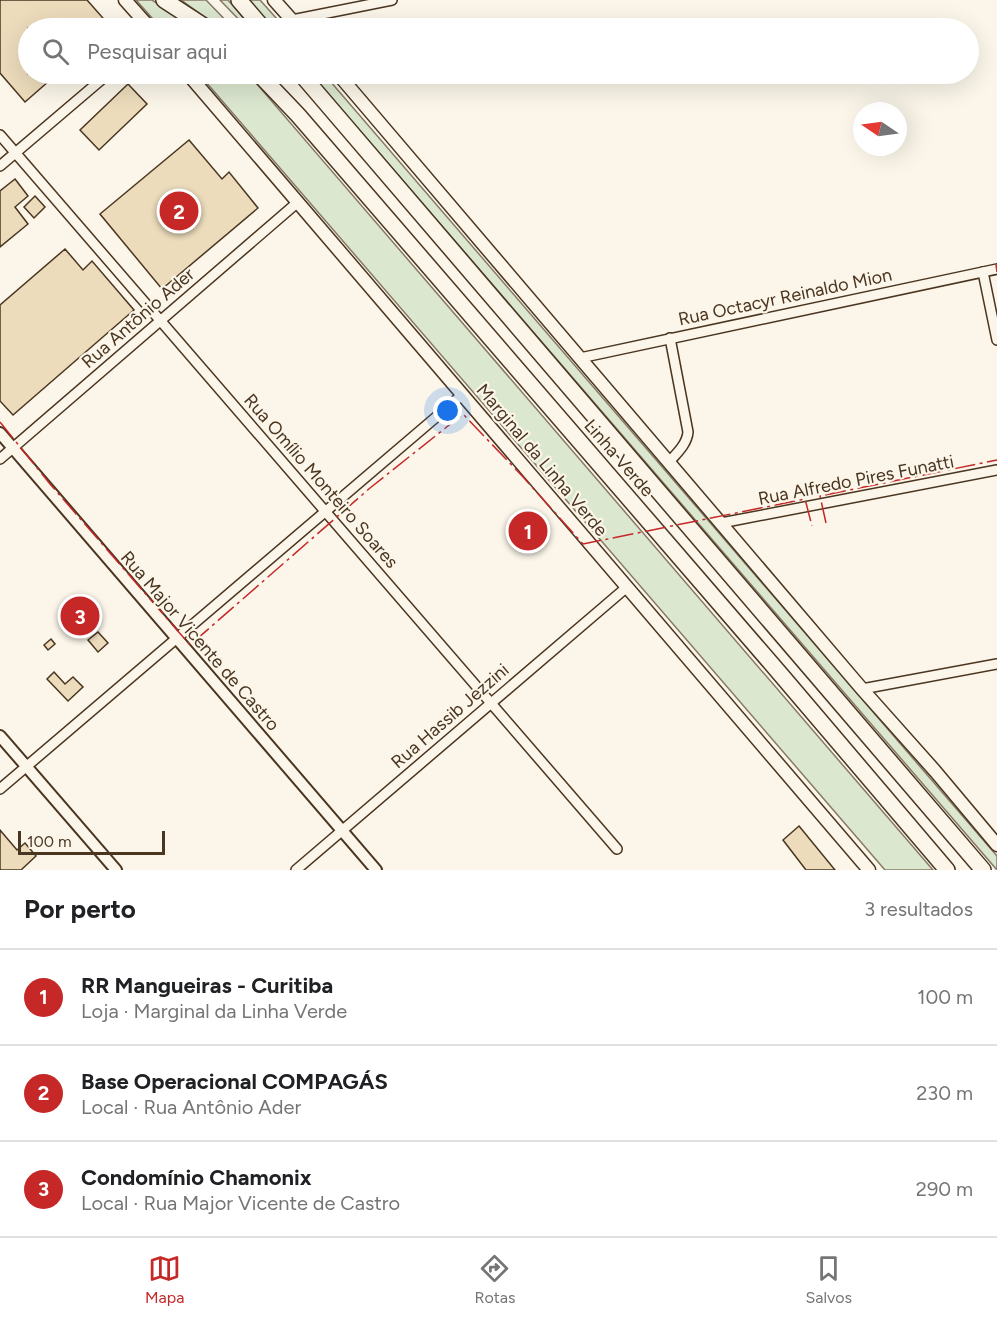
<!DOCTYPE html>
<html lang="pt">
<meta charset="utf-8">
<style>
body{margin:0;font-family:Figtree,sans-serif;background:#f2f2f2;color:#202124}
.compass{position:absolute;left:853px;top:102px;width:54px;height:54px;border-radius:50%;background:#fff;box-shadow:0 6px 24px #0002;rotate:283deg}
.scale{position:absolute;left:18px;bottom:15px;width:147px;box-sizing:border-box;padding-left:6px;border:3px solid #4a3520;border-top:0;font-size:16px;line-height:21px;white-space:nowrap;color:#4a3520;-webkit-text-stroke:4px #fbf6e9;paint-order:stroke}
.you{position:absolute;left:448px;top:411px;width:21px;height:21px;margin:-15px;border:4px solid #fff;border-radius:50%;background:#1a73e8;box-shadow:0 0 0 9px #1a73e833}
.badge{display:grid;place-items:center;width:39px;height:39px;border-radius:50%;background:#c62828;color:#fff;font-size:20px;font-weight:700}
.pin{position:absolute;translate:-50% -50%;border:3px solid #fff;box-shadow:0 2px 6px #0006}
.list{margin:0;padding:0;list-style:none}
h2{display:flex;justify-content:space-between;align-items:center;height:78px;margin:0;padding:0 24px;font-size:26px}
h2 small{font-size:20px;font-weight:400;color:#757577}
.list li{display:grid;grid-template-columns:39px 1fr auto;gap:18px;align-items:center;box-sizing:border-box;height:96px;padding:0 24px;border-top:2px solid #e0e0e0}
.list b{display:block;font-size:22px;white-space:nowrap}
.list p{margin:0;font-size:20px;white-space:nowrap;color:#757577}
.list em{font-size:20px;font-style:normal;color:#757577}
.icon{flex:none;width:33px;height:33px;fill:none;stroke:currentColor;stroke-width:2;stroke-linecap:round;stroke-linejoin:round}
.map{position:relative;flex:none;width:997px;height:870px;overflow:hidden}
.search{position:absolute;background:#fff;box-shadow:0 6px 24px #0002;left:18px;right:18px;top:18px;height:66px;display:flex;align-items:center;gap:15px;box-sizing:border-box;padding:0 21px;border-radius:33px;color:#757577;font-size:22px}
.sheet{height:366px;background:#fff}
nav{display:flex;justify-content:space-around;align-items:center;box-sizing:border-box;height:84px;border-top:2px solid #e0e0e0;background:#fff;font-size:16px;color:#757577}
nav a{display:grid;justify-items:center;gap:3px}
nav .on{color:#c62828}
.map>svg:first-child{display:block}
.green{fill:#dce7d0;stroke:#887966;stroke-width:1.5}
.building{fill:#ecdcbc;stroke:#4a3520;stroke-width:1.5}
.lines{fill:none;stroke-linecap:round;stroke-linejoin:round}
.minor-casing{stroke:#4a3520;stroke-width:12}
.tertiary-casing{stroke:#4a3520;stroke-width:14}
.secondary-casing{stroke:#4a3520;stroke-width:15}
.trunk-casing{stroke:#4a3520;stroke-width:18}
.minor{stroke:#fbf6e9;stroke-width:9}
.tertiary{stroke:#fbf6e9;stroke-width:10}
.secondary{stroke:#fbf6e9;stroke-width:12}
.trunk{stroke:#fbf6e9;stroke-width:15}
.power{stroke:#c62828;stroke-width:1.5;stroke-dasharray:21 4.5 3 4.5;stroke-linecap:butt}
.labels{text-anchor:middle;stroke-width:4.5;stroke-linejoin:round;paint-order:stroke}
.street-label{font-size:18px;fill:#4a3520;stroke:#fbf6e9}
</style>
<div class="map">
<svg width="997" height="870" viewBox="0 0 997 870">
<rect width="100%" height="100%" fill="#fbf6e9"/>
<!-- green -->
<g class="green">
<polygon points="136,0 152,0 195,28 161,28"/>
<polygon points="181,0 206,0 233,28 220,28"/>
<polygon points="220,0 228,0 252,28 247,28"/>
<polygon points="248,0 260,0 285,28 272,28"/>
<polygon points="199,74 247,74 250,76 933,870 885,870"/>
<polygon points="311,74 324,74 997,856 997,870"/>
</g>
<!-- building -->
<g class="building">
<polygon points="0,0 87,0 110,26 107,28 28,28 28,74 57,74 25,102 0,73"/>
<polygon points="128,84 147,104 99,150 80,130"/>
<polygon points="189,140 222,179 229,172 258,208 162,289 100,214"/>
<polygon points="15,179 28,196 15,207 28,224 0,247 0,191"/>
<polygon points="35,196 45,207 34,218 24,207"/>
<polygon points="65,249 83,270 92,261 134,310 13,415 0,401 0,305"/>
<polygon points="90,599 99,609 71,634 62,624"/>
<polygon points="98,632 108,643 98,652 88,640"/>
<polygon points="51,639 55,644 48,650 44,645"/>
<polygon points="54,672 65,684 73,677 83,687 68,701 47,679"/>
<polygon points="799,826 835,870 806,870 783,840"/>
<polygon points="0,830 17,850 25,843 36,856 21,870 0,870"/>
</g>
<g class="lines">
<defs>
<g id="minor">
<polyline points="292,20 392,0"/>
<polyline points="0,135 617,849"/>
<polyline points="0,166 108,74"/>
<polyline points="983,272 997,340"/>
<polyline points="580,358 997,269"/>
<polyline points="0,459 298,202"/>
<path d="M 669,462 C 677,453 687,444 688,432 L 670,338"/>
<polyline points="721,523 997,470"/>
<polyline points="862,689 997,664"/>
<polyline points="0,789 462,395"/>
<polyline points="296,870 627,587"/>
</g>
<g id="tertiary">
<polyline points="0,433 376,870"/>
<polyline points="0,736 116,870"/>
</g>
<g id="secondary">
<polyline points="125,0 150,28"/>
<polyline points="274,0 299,28"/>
<polyline points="188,74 869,870"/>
<polyline points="338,74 862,689 935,771 997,845"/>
</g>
<g id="trunk">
<polyline points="164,0 207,28"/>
<polyline points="239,0 263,28"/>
<polyline points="259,74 298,115 782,676 947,870"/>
<polyline points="301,74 983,870"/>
</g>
</defs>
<!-- minor casing -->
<use href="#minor" class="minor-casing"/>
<!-- tertiary casing -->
<use href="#tertiary" class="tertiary-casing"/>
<!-- secondary casing -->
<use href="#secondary" class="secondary-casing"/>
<!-- trunk casing -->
<use href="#trunk" class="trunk-casing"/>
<!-- minor -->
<use href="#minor" class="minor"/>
<!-- tertiary -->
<use href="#tertiary" class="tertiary"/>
<!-- secondary -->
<use href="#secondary" class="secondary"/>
<!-- trunk -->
<use href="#trunk" class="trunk"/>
<!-- power -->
<g class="power">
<polyline points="997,265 996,265 997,272"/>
<polyline points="0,422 50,484 190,645 370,488 463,414 524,478 583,544 805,499 812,526"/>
<polyline points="826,523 820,496 997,460"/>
</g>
</g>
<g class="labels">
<!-- street labels -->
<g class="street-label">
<text transform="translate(785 297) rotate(-12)" y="6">Rua Octacyr Reinaldo Mion</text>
<text transform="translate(138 318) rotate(-41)" y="6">Rua Antônio Ader</text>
<text transform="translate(619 458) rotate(49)" y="6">Linha Verde</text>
<text transform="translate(542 460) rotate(50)" y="6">Marginal da Linha Verde</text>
<text transform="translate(856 480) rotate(-11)" y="6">Rua Alfredo Pires Funatti</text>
<text transform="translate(321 481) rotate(49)" y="6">Rua Omílio Monteiro Soares</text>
<text transform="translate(200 641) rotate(49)" y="6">Rua Major Vicente de Castro</text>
<text transform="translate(450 716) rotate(-41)" y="6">Rua Hassib Jezzini</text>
</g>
</g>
</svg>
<svg class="compass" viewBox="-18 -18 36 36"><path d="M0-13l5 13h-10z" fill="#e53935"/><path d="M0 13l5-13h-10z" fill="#757577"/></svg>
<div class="scale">100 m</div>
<div class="you"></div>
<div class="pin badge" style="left:528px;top:531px">1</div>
<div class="pin badge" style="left:179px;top:211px">2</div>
<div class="pin badge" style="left:80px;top:616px">3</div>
<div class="search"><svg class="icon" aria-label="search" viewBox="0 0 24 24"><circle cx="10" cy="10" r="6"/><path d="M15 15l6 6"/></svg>Pesquisar aqui</div>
</div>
<section class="sheet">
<h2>Por perto<small>3 resultados</small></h2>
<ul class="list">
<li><span class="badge">1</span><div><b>RR Mangueiras - Curitiba</b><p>Loja · Marginal da Linha Verde</p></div><em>100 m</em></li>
<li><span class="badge">2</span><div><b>Base Operacional COMPAGÁS</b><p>Local · Rua Antônio Ader</p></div><em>230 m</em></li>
<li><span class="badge">3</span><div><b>Condomínio Chamonix</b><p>Local · Rua Major Vicente de Castro</p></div><em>290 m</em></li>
</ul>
</section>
<nav>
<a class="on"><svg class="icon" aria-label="map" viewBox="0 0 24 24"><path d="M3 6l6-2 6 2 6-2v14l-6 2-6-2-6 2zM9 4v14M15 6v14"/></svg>Mapa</a>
<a><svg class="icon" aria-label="directions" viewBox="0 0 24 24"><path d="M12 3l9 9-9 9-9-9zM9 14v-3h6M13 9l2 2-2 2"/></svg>Rotas</a>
<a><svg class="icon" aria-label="saved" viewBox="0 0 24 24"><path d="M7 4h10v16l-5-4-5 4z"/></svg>Salvos</a>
</nav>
